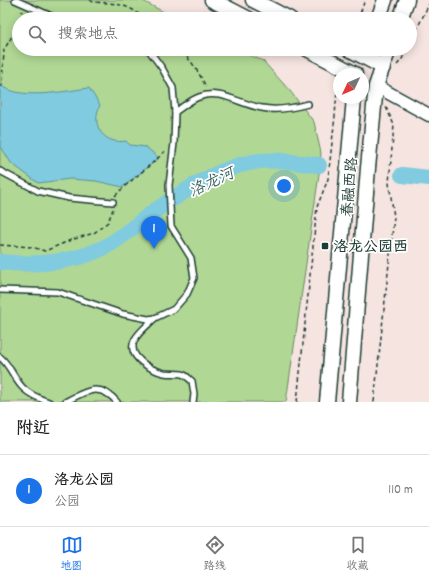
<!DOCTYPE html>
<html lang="zh">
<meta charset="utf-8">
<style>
body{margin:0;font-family:Dekko,"LXGW WenKai TC",sans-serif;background:#f2f2f2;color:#222}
.compass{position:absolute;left:333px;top:68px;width:36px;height:36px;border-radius:50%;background:#fff;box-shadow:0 2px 10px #0003;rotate:226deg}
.you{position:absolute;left:284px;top:186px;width:14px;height:14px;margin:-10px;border:3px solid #fff;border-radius:50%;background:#1a73e8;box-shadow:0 0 0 6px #1a73e833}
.badge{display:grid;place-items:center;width:26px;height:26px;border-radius:50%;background:#1a73e8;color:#fff;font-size:13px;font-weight:700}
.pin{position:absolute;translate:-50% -33px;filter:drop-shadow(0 1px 2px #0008)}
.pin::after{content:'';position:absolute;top:21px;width:14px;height:12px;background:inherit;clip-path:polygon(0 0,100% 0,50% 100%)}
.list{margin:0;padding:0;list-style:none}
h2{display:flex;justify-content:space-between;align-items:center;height:52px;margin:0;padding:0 16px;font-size:17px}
h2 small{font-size:13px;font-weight:400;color:#767676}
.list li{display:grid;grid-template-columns:26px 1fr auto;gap:12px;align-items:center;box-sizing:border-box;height:72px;padding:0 16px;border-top:1px solid #e0e0e0}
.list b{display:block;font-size:15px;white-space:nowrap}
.list p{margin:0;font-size:13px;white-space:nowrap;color:#767676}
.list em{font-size:13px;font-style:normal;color:#767676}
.icon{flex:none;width:22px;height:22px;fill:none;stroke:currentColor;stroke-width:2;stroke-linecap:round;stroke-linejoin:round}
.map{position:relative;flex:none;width:429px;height:402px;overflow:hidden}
.search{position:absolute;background:#fff;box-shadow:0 2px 10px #0003;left:12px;right:12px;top:12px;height:44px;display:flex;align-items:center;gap:10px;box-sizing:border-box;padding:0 14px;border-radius:22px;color:#767676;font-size:15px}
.sheet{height:124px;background:#fff}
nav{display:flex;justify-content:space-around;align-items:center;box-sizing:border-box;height:56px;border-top:1px solid #e0e0e0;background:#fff;font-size:11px;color:#767676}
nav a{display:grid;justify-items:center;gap:2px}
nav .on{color:#1a73e8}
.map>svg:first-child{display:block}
.green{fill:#b0d794;stroke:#688a64}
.water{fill:#80cbe0;stroke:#59929b}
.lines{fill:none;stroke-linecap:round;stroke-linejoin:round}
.river{stroke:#80cbe0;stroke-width:16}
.service-casing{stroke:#1f3d34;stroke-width:8}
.tertiary-casing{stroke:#1f3d34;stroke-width:15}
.secondary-casing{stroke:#1f3d34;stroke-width:17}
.path{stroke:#1f3d34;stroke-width:1.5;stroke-dasharray:4 3;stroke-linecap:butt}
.service{stroke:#fff;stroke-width:5}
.tertiary{stroke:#fff;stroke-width:12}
.secondary{stroke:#fff;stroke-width:14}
.poi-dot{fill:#1f3d34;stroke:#fff;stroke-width:1.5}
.labels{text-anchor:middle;stroke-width:3.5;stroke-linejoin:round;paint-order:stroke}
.street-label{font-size:15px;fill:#1f3d34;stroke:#fff}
.poi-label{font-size:15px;font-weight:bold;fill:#1f3d34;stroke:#fff;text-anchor:start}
.water-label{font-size:16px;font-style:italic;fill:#37605f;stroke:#fff}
</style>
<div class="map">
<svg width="429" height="402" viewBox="0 0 429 402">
<rect width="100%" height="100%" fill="#f6e4e1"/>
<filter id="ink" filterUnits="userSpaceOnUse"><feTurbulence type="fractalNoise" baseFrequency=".025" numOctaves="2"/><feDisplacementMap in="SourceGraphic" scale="8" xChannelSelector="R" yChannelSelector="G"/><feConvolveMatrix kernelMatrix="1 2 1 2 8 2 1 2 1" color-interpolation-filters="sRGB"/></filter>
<g filter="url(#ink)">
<!-- green -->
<polygon class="green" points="0,0 141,0 177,19 19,19 19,49 236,49 263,61 290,91 314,122 321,153 319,174 286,402 0,402"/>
<!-- water -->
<path class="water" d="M 0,85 C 21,101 64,91 89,88 L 100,105 C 90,126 104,145 126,141 L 130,145 L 146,147 L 159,158 L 123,187 L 96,181 L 70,179 L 38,183 L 11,163 L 0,145 Z"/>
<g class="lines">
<!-- river -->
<g class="river">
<polyline points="402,175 429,178"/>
<path d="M 0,262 C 36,266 80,263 112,243 C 127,233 141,221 156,210 C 184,191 219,168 253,162 C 275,158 298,163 319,165"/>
</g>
<defs>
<g id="service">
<polyline points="15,0 58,19"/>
<path d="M 175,112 C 183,107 190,100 199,97 C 220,88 241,105 262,108 C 277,111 293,108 308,104"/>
<polyline points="0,171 38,191 69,198 113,202"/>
<polyline points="0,290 58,292 123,314 148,319 155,318 174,309 187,294 194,278 191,258 171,226 169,185 174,143 175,112 173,88 162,68 148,49"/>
<path d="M 155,318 C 148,325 138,332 134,341 C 127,357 151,370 164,373 C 170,374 177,373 182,374 C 186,375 189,379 192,381 L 194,394 L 193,402"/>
<path d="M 0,357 C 10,365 14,379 23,388 C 30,395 40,399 49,402"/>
<path d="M 65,402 C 85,392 99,381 117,402"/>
</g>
<polyline id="tertiary" points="376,86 429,115"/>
<g id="secondary">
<polyline points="212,0 249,19"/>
<polyline points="253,0 290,19"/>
<polyline points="378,19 385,0"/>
<polyline points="400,19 407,0"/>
<polyline points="307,49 355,74"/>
<polyline points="349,49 383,67"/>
<polyline points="327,402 354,98"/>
<polyline points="349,402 368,168 376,86 389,49"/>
</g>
</defs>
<!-- service casing -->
<use href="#service" class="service-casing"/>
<!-- tertiary casing -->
<use href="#tertiary" class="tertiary-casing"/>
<!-- secondary casing -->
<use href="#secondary" class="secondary-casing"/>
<!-- path -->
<g class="path">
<path d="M 90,0 L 93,2 C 111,3 131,3 143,19"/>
<polyline points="20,19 22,11"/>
<polyline points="358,19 365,0"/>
<polyline points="410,43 429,4"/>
<path d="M 176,49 C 189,54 200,75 206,87"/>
<polyline points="397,65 402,59 407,49"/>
<polyline points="0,87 2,85 4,50 19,24"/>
<path d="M 115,196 C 131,179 150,167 166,150"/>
<polyline points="0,245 32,247 45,251 71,240 94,233 108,222 113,209"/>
<polyline points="297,402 317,207 328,179 335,116 338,78"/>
<polyline points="374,402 394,217 389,183 394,125 386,107"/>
</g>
<!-- service -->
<use href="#service" class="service"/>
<!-- tertiary -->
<use href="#tertiary" class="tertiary"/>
<!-- secondary -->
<use href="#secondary" class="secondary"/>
</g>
</g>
<!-- markers -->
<rect class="poi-dot" x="321" y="242" width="8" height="8" rx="2"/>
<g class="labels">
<!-- street labels -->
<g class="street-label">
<text transform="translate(349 187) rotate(-85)" y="5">春融西路</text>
</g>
<!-- poi labels -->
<g class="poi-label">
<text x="333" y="251">洛龙公园西</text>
</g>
<!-- water labels -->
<g class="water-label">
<text transform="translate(211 181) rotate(-25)" y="6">洛龙河</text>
</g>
</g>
</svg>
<svg class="compass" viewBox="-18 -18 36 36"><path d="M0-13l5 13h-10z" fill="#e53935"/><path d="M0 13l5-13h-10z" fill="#767676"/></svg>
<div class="you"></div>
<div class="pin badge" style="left:154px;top:249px">1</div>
<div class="search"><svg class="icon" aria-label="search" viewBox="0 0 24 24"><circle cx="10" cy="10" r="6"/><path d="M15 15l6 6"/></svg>搜索地点</div>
</div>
<section class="sheet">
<h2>附近<small></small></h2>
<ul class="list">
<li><span class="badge">1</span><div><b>洛龙公园</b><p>公园</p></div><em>110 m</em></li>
</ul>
</section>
<nav>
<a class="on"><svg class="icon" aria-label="map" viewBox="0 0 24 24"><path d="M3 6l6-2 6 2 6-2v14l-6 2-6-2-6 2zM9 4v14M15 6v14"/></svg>地图</a>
<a><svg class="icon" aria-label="directions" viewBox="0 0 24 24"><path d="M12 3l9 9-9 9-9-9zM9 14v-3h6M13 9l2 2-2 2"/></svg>路线</a>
<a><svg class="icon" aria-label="saved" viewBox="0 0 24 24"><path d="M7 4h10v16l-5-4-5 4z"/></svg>收藏</a>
</nav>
